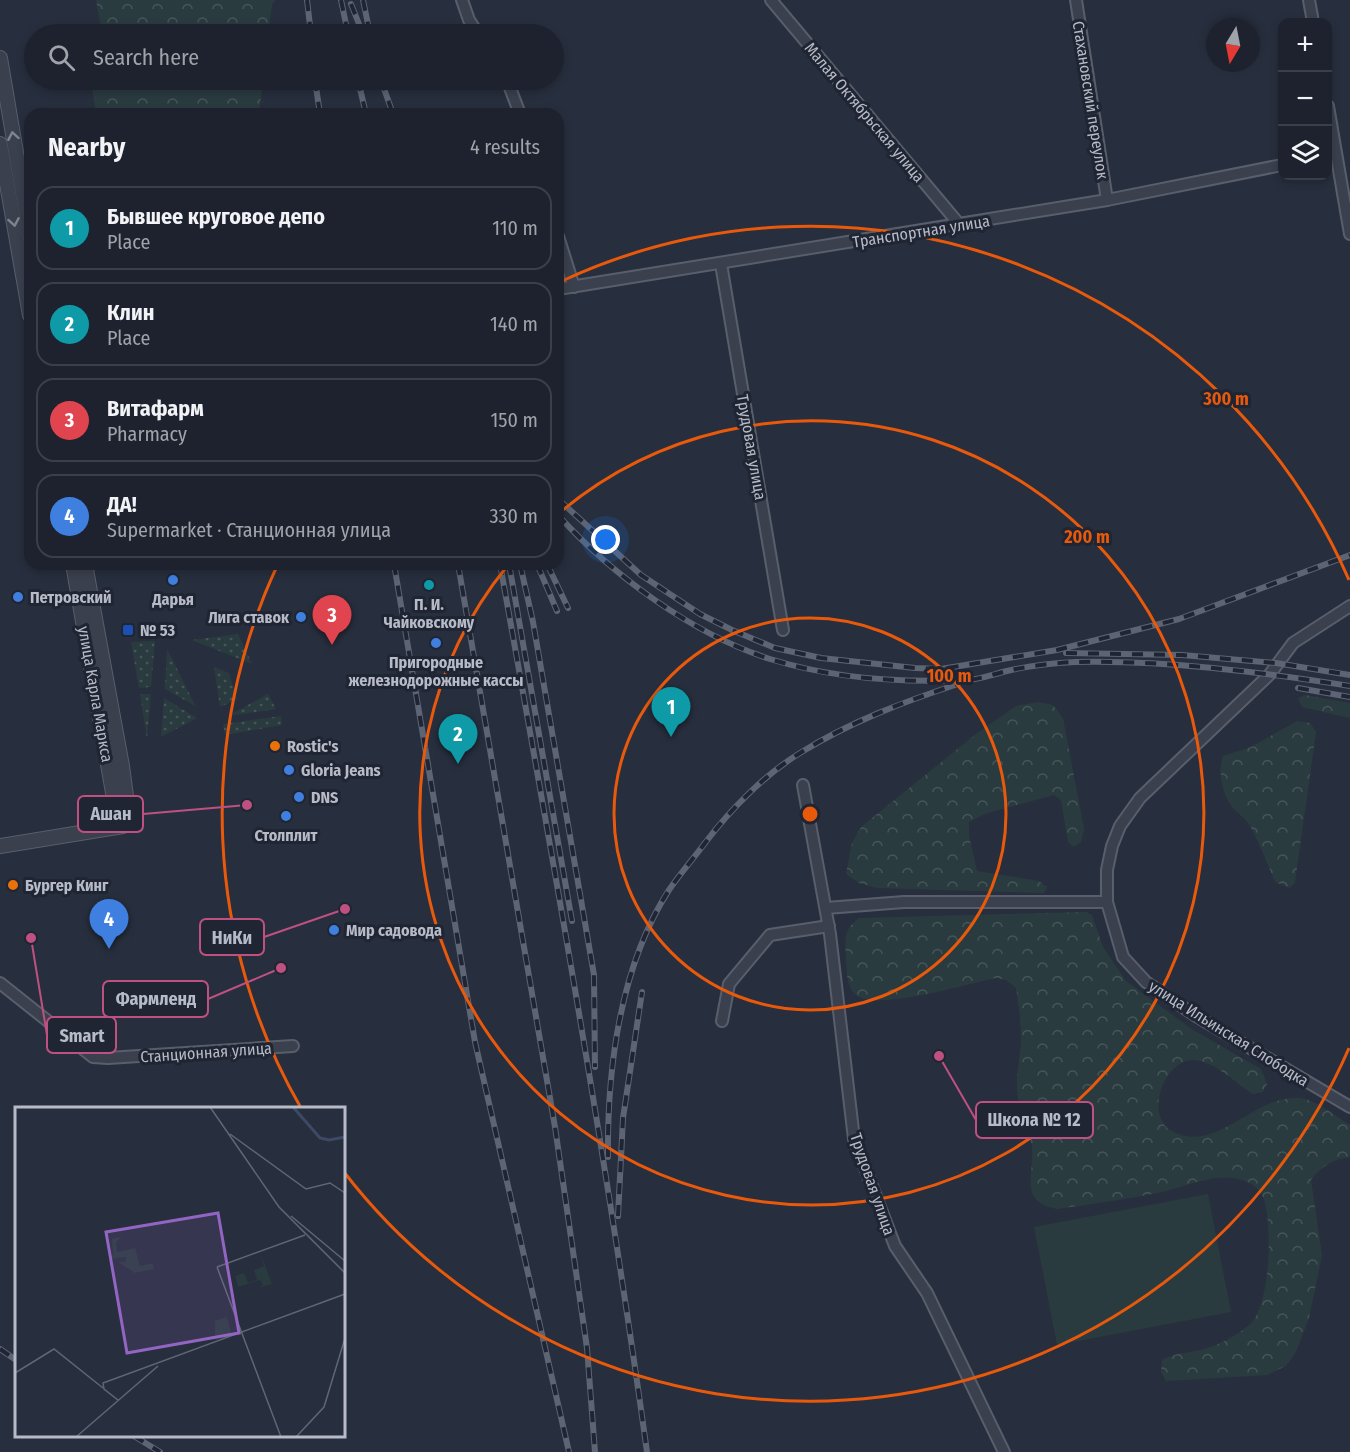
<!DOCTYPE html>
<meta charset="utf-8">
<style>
body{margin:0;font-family:"Fira Sans Condensed",sans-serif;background:#2a2f3a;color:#f1f3f6}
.controls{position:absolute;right:18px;top:18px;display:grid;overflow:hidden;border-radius:12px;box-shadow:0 3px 9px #0003}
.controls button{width:54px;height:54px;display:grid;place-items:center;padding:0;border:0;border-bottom:2px solid #3b3f4a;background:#1d222e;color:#f1f3f6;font:30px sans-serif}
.compass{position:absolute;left:1206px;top:18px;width:54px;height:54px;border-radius:50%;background:#1d222e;box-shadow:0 3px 9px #0003;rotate:190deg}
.you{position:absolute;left:606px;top:540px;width:21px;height:21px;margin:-15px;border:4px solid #fff;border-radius:50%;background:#1a73e8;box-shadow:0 0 0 9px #1a73e833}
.badge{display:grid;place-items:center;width:39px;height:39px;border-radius:50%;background:#1a73e8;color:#fff;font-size:20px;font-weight:700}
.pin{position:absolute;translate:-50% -50px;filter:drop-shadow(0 2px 3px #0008)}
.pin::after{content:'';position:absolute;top:32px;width:21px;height:18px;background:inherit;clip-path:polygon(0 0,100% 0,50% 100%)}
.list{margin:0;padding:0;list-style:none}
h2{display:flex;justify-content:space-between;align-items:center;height:78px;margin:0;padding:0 24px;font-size:26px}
h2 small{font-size:20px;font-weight:400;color:#a0a4aa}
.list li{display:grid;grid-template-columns:39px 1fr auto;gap:18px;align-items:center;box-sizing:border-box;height:84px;margin:0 12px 12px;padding:0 12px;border:2px solid #3b3f4a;border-radius:18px}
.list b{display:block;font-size:22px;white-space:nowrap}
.list p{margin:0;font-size:20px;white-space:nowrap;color:#a0a4aa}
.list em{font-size:20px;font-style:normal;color:#a0a4aa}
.icon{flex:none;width:33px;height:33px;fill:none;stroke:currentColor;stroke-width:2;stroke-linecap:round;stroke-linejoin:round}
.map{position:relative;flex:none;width:1350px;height:1452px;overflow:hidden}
.search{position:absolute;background:#1d222e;box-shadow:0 3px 9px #0003;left:24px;top:24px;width:540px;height:66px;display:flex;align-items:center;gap:15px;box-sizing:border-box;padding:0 21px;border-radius:33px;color:#a0a4aa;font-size:22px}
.panel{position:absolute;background:#1d222e;box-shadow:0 3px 9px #0003;left:24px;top:108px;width:540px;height:462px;border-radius:18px}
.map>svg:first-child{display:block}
.grass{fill:url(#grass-dots)}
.forest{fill:url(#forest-crowns)}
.pitch{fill:#2a3b3f}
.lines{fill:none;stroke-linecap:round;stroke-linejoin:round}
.minor-casing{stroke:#595e6b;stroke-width:14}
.tertiary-casing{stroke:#595e6b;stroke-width:16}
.minor{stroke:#3b404e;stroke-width:10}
.tertiary{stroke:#3b404e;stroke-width:14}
.rail-casing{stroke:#5d6474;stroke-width:6}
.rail{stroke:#202533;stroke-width:4;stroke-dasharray:11;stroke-linecap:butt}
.oneway{stroke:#7f8491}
.ring{fill:none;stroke:#e8590c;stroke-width:3}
.shop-dot{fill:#3f7fe0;stroke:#202533;stroke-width:2}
.culture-dot{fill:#0f9aa8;stroke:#202533;stroke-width:2}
.transit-dot{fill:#1a4fb4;stroke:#202533;stroke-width:2}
.food-dot{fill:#e8710a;stroke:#202533;stroke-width:2}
.labels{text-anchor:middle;stroke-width:6;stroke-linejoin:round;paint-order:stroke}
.street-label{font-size:16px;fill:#b7bbc8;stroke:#202533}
.poi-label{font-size:16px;font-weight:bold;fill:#b7bbc8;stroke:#202533;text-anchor:start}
.inset-river{fill:none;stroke:#3e4a65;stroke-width:3}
.inset-road{fill:none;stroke:#616675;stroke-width:1.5}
.view{fill:#9365c3;fill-opacity:0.15;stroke:#9365c3;stroke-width:3}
.inset-edge{fill:none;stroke:#b7bbc8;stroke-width:3}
.centre{fill:#e8590c;stroke:#202533;stroke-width:3}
.ring-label{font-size:18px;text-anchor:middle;font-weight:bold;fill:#e8590c;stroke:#202533;stroke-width:6;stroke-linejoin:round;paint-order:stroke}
.leader{fill:none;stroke:#be5181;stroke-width:2}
.callout-dot{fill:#be5181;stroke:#202533;stroke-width:2}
.callout{fill:#202533;stroke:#be5181;stroke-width:2}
.callout-label{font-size:18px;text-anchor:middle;font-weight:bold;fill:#b7bbc8}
</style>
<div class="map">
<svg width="1350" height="1452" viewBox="0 0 1350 1452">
<defs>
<pattern id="grass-dots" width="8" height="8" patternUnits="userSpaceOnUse" patternTransform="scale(1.5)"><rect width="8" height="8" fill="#2a3b3f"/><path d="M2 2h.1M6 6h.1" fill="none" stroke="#475559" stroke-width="1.8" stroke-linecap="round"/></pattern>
<pattern id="forest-crowns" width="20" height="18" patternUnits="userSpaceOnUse" patternTransform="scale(1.5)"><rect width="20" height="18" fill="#2a3b3f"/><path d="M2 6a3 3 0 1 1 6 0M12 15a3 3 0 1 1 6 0" fill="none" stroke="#475559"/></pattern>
</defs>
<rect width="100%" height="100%" fill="#272e3d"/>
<!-- grass -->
<g class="grass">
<polygon points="238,634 252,664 192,640"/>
<polygon points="155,641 151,687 139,688 131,642"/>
<polygon points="167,649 196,707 197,707 165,689"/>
<polygon points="214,667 229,673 237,699 220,707"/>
<polygon points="140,694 151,694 147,739"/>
<polygon points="268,694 276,709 228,716"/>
<polygon points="164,698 197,718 161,737"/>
<polygon points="281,716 282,725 225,735 223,724"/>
</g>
<!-- forest -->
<g class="forest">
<polygon points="96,0 276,0 272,4 268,34 84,34 84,32 101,28"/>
<polygon points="91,80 263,80 259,114 96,114"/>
<polygon points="1305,695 1350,703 1350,718 1302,707 1298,698"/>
<polygon points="1038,702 1053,705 1063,718 1084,829 1081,842 1074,847 1068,842 1061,800 1054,795 987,813 969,822 969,836 977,871 1039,881 1047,887 1044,893 877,888 859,883 846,874 852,843 861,827 976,734 1016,706"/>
<path d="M 1297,721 L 1310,723 L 1316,732 L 1295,882 L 1290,888 L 1275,882 C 1267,863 1260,844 1250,826 C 1245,817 1241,816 1234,809 C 1223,798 1217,771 1223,756 L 1251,747 Z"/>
<path d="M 1086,912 L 1092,915 L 1103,947 L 1126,981 L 1193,1030 L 1261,1069 L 1267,1084 L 1263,1092 L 1253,1094 C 1236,1083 1214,1061 1194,1060 C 1164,1059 1145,1114 1170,1130 C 1214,1157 1254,1095 1298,1098 C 1316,1099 1335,1116 1350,1125 L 1350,1157 C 1333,1159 1322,1166 1311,1180 L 1322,1255 L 1309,1318 L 1296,1352 L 1286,1366 L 1267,1375 L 1166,1381 L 1161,1372 L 1162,1360 C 1175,1353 1186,1353 1201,1350 C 1219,1345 1235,1337 1249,1325 C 1271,1308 1273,1221 1263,1197 C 1259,1188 1250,1182 1242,1180 C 1214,1171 1184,1188 1157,1193 C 1124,1200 1090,1204 1057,1209 C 1017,1201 1035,1174 1032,1147 C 1029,1127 1018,1110 1017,1089 C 1016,1072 1021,1055 1021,1039 C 1021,1022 1019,1005 1016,988 L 1006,980 L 996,978 C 967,984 883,1009 859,997 C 846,990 847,971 846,959 C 845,941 843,929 859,918 Z"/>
</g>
<!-- pitch -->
<polygon class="pitch" points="1208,1194 1231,1312 1057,1345 1034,1227"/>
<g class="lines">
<defs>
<g id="minor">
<polyline points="462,0 469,20 478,34"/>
<polyline points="771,0 959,224"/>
<polyline points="1076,0 1107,200"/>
<polyline points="1309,0 1313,22"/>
<polyline points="507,80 520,114"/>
<polyline points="1328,106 1350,234"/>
<polyline points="558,236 574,287"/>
<polyline points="721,264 783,630"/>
<polyline points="558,289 1107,200 1282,165"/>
<polyline points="1350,606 1293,643 1270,674 1140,798 1120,826 1112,846 1107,870 1107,902 1123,957 1146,982 1196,1016 1350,1107"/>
<polyline points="803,785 830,934 854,1139 895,1246 927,1293 1004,1452"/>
<polyline points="826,908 904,902 1107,902"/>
<polyline points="0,983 93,1057 108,1058 293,1046"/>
<polyline points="722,1021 729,984 770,935 829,926"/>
</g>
<g id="tertiary">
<polyline points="0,58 30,235"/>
<polyline points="0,144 30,315"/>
<polyline points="73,564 116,810 126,820"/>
<polyline points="0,846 123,826 128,811 122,766 85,564"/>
</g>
</defs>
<!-- minor casing -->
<use href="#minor" class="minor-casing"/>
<!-- tertiary casing -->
<use href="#tertiary" class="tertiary-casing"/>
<!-- minor -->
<use href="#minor" class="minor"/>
<!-- tertiary -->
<use href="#tertiary" class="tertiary"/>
<defs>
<g id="rail">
<polyline points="307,0 311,34"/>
<polyline points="341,0 348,34"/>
<polyline points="363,0 370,34"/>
<polyline points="351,4 363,34"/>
<polyline points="315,80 320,114"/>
<polyline points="358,80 366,114"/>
<polyline points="381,80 393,114"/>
<polyline points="558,499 641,575 700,614 732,630 775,648 821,658 915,668 941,669 1057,650 1179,619 1350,555"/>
<path d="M 558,515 C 612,575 692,634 770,659 C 834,679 901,683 967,680 C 981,679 994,674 1007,671 C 1028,666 1053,663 1075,662 C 1167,660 1259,672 1350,686"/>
<polyline points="394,564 475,1042 569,1452"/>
<polyline points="458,564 555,1127 587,1348 595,1452"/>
<path d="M 500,564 C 553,859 606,1155 647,1452"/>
<polyline points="509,564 572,921"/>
<polyline points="520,564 533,622 594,975 595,1067"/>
<polyline points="537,564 557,611"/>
<polyline points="547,564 568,608"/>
<polyline points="1066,653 1182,655 1276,663 1350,675"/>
<polyline points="1298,688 1350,697"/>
<path d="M 608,1157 C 607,1069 620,966 669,890 C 680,874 693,859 705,843 C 730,810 764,775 800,753 C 850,722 903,702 958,684"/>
<polyline points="618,1216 623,1118 642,992"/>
<polyline points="0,1349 16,1360"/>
<polyline points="134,1436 160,1452"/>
</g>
</defs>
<!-- rail casing -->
<use href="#rail" class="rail-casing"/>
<!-- rail -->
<use href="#rail" class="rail"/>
</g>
<!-- one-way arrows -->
<defs><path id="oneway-chevron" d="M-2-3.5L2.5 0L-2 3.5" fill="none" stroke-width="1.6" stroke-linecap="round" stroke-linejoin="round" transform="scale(1.5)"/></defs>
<g class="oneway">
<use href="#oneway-chevron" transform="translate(13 136) rotate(-100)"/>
<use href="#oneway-chevron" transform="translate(14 222) rotate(80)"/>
</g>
<!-- distance rings -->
<g class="ring">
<circle cx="810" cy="814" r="196"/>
<path d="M558 514A392 392 0 1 1 508 565"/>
<path d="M1349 1048A588 588 0 0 1 344 1172M301 1108A588 588 0 0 1 277 566M562 281A588 588 0 0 1 1349 580"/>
</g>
<!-- markers -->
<g class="shop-dot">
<circle cx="173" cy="580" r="6"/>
<circle cx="18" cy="597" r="6"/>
<circle cx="301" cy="617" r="6"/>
<circle cx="436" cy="643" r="6"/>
<circle cx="289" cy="770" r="6"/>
<circle cx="299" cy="797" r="6"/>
<circle cx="286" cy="816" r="6"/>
<circle cx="334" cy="930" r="6"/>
</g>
<circle class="culture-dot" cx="429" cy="585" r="6"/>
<rect class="transit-dot" x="122" y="624" width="12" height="12" rx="3"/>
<g class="food-dot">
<circle cx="275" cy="746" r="6"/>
<circle cx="13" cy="885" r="6"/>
</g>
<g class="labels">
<!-- street labels -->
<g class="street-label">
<text transform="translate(1091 100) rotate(81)" y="6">Стахановский переулок</text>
<text transform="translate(865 112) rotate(50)" y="6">Малая Октябрьская улица</text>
<text transform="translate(921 231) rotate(-9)" y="6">Транспортная улица</text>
<text transform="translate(752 447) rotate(80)" y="6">Трудовая улица</text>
<text transform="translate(96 694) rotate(80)" y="6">улица Карла Маркса</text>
<text transform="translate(1229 1033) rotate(32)" y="6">улица Ильинская Слободка</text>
<text transform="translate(206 1052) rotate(-4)" y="6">Станционная улица</text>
<text transform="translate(873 1184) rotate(71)" y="6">Трудовая улица</text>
</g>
<!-- poi labels -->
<g class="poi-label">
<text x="30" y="603">Петровский</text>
<text x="173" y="605" text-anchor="middle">Дарья</text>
<text x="429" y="610" text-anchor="middle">П. И.<tspan x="429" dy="18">Чайковскому</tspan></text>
<text x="289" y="623" text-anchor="end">Лига ставок</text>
<text x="140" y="636">№ 53</text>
<text x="436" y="668" text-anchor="middle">Пригородные<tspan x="436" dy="18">железнодорожные кассы</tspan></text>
<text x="287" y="752">Rostic's</text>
<text x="301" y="776">Gloria Jeans</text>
<text x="311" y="803">DNS</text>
<text x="286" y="841" text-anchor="middle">Столплит</text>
<text x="25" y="891">Бургер Кинг</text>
<text x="346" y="936">Мир садовода</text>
</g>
</g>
<!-- overview -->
<g transform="translate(15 1107)">
<rect width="330" height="330" fill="#272e3d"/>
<path d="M 245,145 L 257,177 L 244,181 L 248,178 L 245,173 L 223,180 L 220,169 L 229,166 L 233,176 L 242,173 L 239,163 L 249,159 Z" fill="#2a3b3f"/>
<path d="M 107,129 L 101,135 L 102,145 L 120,141 L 125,159 L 138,156 L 139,162 L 120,166 L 103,155 L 110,155 L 111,150 L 94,152 L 98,147 L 97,132 ZM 212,210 L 217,229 L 200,233 L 200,214 Z" fill="#2a3b3f"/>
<path class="inset-river" d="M 278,0 L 305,31 L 314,33 L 330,30"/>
<path class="inset-road" d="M 195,0 L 264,100 L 330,166M 215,27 L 291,82 L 315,76 L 330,86M 276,109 L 330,154M 202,160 L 266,330M 202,160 L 290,128M 0,266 L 39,242 L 88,281M 103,293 L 89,282 L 88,276 L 330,187M 61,330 L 143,259M 281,330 L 309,300 L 330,231"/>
<path class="view" d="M 203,106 L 224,226 L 112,246 L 91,125 Z"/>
<rect width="330" height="330" class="inset-edge"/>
</g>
<circle cx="810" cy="814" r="9" class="centre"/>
<g class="ring-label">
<text x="1226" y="405">300 m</text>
<text x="1087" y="543">200 m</text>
<text x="949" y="682">100 m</text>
</g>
<!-- callouts -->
<path class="leader" d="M247 805L143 814M345 909L264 937M281 968L208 999M31 938L47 1035M939 1056L976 1120"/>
<g class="callout-dot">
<circle cx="247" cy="805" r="6"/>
<circle cx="345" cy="909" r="6"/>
<circle cx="281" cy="968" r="6"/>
<circle cx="31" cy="938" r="6"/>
<circle cx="939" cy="1056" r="6"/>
</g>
<g class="callout">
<rect x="78" y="796" width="65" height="36" rx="6"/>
<rect x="200" y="919" width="64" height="36" rx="6"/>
<rect x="103" y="981" width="105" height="36" rx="6"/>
<rect x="47" y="1017" width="69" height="36" rx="6"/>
<rect x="976" y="1102" width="117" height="36" rx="6"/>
</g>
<g class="callout-label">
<text x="111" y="820">Ашан</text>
<text x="232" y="944">НиКи</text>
<text x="156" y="1005">Фармленд</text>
<text x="82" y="1042">Smart</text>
<text x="1034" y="1126">Школа № 12</text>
</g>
</svg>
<div class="controls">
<button>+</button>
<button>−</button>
<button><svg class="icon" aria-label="layers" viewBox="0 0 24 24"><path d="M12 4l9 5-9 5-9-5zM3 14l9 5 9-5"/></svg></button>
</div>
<svg class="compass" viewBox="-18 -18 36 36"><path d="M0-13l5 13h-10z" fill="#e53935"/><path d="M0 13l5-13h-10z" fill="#a0a4aa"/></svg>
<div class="you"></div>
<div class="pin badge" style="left:671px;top:737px;background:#0f9aa8">1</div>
<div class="pin badge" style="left:458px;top:764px;background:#0f9aa8">2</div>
<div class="pin badge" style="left:332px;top:645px;background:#e0444e">3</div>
<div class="pin badge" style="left:109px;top:949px;background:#3f7fe0">4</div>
<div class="search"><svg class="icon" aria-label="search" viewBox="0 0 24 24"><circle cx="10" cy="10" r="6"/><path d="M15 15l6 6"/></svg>Search here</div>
<section class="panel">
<h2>Nearby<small>4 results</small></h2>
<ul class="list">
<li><span class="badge" style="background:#0f9aa8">1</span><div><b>Бывшее круговое депо</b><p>Place</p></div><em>110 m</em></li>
<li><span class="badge" style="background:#0f9aa8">2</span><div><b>Клин</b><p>Place</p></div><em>140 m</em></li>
<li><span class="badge" style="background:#e0444e">3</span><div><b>Витафарм</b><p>Pharmacy</p></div><em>150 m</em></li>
<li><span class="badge" style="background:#3f7fe0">4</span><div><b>ДА!</b><p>Supermarket · Станционная улица</p></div><em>330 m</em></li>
</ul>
</section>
</div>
